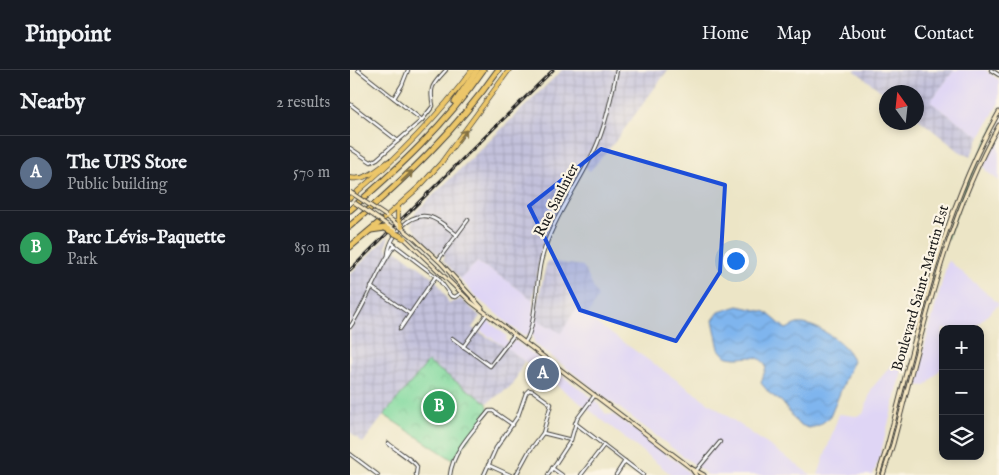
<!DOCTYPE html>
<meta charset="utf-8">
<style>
body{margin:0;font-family:"IM FELL English",serif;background:#242831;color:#f1f3f6}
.controls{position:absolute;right:15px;bottom:15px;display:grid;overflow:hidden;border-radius:10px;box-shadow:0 2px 8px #0003}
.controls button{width:45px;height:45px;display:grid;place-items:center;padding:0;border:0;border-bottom:1px solid #363941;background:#171b24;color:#f1f3f6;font:25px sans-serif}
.compass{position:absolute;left:529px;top:15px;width:45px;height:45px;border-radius:50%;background:#171b24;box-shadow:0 2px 8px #0003;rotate:345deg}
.you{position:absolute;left:385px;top:190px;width:18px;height:18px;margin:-12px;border:4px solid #fff;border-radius:50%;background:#1a73e8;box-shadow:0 0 0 8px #1a73e833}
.badge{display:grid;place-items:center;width:32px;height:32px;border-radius:50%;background:#d93025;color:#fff;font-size:16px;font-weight:700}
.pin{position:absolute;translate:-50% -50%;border:2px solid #fff;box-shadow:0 1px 5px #0006}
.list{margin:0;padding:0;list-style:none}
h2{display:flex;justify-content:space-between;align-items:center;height:65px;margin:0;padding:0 20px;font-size:21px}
h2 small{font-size:16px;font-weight:400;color:#9ea1a6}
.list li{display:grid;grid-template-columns:32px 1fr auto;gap:15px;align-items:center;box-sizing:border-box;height:75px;padding:0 20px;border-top:1px solid #363941}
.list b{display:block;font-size:19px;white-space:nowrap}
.list p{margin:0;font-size:16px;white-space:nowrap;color:#9ea1a6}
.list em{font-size:16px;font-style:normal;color:#9ea1a6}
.icon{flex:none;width:28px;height:28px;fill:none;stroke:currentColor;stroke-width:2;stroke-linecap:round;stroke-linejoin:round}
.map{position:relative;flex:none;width:649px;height:405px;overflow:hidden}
header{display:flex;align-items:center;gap:30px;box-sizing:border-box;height:70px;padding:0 25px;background:#171b24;border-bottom:1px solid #363941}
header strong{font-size:24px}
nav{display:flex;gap:28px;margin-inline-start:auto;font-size:18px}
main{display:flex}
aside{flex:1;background:#171b24}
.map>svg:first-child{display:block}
.built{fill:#dfd5f5}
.industrial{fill:url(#industrial-grid)}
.grass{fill:url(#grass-dots);stroke:#4e7a5e}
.park{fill:url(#park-crowns);stroke:#4e7a5e}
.water{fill:url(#water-waves);stroke:#4e6885}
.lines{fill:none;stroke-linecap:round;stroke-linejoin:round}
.minor-casing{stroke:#3b3a36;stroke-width:4.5}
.secondary-casing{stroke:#3b3a36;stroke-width:5}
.primary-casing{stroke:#3b3a36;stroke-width:5.5}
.motorway-casing{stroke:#3b3a36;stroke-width:7}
.minor{stroke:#fff;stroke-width:2.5}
.secondary{stroke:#f7e8c3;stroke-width:3}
.primary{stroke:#ecc669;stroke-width:4}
.motorway{stroke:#ecc669;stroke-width:5}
.rail-casing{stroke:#1c1c1c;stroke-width:3}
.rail{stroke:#fcf5e5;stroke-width:1;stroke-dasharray:4;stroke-linecap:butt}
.secondary-bridge-casing{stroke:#3b3a36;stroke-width:5;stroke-linecap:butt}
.primary-bridge-casing{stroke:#3b3a36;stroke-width:5.5;stroke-linecap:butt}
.motorway-bridge-casing{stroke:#3b3a36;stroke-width:7;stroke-linecap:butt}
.secondary-bridge{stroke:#f7e8c3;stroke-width:3}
.primary-bridge{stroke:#ecc669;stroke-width:4}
.motorway-bridge{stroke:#ecc669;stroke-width:5}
.oneway{stroke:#847142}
.marked{fill:#1d4ed8;fill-opacity:0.2;stroke:#1d4ed8;stroke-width:4;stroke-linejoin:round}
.labels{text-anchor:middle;stroke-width:4.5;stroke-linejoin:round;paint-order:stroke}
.street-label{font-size:15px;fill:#1c1c1c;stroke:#fcf5e5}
</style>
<header>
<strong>Pinpoint</strong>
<nav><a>Home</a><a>Map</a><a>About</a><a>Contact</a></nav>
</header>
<main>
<aside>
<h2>Nearby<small>2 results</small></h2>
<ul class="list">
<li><span class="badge" style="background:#5c6f8a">A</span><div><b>The UPS Store</b><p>Public building</p></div><em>570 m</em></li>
<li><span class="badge" style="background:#2e9e5b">B</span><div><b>Parc Lévis-Paquette</b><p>Park</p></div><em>850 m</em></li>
</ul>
</aside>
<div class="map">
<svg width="649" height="405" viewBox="0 0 649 405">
<defs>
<pattern id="industrial-grid" width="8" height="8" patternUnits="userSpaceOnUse" patternTransform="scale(1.25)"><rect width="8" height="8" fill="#c3c1db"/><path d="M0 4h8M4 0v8" fill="none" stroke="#a7a5bb"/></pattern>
<pattern id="grass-dots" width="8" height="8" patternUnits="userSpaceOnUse" patternTransform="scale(1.25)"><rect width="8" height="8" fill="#81d99f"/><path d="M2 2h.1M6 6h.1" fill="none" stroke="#6fba88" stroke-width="1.8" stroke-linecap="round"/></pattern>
<pattern id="park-crowns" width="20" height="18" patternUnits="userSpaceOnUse" patternTransform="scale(1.25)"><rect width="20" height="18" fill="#81d99f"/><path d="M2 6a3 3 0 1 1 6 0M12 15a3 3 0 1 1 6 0" fill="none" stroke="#6fba88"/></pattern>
<pattern id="water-waves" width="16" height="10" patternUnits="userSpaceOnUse" patternTransform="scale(1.25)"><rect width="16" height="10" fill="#7fb5ee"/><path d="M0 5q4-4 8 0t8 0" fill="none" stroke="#6d9bcc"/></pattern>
</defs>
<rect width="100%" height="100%" fill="#fcf5e5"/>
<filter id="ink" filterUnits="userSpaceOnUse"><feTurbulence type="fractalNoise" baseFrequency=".02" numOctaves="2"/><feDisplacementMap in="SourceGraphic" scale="10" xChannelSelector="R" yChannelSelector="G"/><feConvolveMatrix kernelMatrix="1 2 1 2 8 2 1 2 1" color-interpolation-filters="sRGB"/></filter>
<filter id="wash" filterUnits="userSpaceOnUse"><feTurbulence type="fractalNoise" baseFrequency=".0096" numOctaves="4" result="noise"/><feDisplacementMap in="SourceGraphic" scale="20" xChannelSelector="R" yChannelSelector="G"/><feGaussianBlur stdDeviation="1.12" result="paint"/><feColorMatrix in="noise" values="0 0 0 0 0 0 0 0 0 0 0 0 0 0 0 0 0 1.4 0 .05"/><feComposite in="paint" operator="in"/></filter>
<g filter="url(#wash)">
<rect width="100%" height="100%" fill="#ece5c6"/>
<!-- built -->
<g class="built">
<polygon points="604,0 636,0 649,10 649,33 630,67 580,32"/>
<polygon points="649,66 649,111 636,101 634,95"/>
<polygon points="598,190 649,234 623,259 593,259 593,296 576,316 564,315"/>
<polygon points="127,192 155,209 183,230 184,248 226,239 461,405 358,405 189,277 184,272 183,264 172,265 127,228 110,209"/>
<polygon points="137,250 157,266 156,270 161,274 164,270 245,330 256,344 264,345 279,356 311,379 316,385 329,393 341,405 322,405 237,338 157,278 129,260"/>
<polygon points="546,290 554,292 550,309 529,389 523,405 468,405 489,344 506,346 513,344 522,318"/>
</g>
<!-- industrial -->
<g class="industrial">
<polygon points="212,0 318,0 264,73 240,101 233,96 202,151 191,181 183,230 155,209 127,192 110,209 93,190 95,186 90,182 88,184 75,173 61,155 66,142"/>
<polygon points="504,0 604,0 580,32 630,67 620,87 609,81 567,48 566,22 536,22 536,25"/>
<polygon points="39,165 36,177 41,183 46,180 83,207 82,208 86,210 91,218 99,233 111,229 130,246 122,258 157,278 174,291 163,315 137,333 121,323 34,345 13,373 0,362 0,204"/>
<polygon points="197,191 233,196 248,227 237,247 226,239 211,263 184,248"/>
</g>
<!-- grass -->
<polygon class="grass" points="649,47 649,50 618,113 597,169 595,168 618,108"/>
<!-- park -->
<polygon class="park" points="78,292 137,333 139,341 103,390 34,345"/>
<!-- water -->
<path class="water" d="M 388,236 L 416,242 L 436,259 C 439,258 443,255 447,254 C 464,251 499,274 503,291 L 480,347 L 468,356 L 459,358 L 448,354 L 432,332 L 420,324 L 411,313 L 416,297 C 410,283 399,288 387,288 C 383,288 379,287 375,286 L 369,279 L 363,250 L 369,242 Z"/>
</g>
<g filter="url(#ink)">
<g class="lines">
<defs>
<g id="minor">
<polyline points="8,0 72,50"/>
<polyline points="641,0 649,5"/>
<polyline points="44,28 52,15 58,0"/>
<polyline points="0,34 48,71"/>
<path d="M 0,78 L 21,92 L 27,89 L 72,50 L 83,36 C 79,15 83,15 96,0"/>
<polyline points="42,173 88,208 101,226 105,227 111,223"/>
<path d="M 38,185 C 39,167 59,141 80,147 C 90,150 99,159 107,165"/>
<polyline points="88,190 118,150"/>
<polyline points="21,217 60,244"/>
<path d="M 0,257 C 18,231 26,201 45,175"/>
<polyline points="50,259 86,206"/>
<polyline points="102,268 140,296 164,265"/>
<path d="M 175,272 C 186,257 186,211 191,191 C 201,150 227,118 244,81 C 256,56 261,27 267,0"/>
<polyline points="113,277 137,244"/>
<polyline points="225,353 293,405"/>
<polyline points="193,363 221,370"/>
<path d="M 38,373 C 43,378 67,393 67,397 C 67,397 66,404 66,405"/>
<polyline points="0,384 28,405"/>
<polyline points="138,395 160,405"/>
<polyline points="202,398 212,405"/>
<polyline points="345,402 370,372"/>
<path d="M 100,405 C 103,380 124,360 139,341 L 143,341 L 163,355"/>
<polyline points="134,405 146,378 168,346 176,323 179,320 183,321 201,334 193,363 178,383 166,405"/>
<polyline points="198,405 221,370 227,349 245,325"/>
<polyline points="231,405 254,375"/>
<polyline points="266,405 275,391"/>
</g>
<g id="secondary">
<polyline points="36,146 44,152"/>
<polyline points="63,167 91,193 132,238"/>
<polyline points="54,168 121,232 341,398 354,405"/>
<polyline points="341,398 346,405"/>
<path d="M 528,405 L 536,380 C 567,266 589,147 649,42"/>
<path d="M 533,405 L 543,374 C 572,266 594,153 649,55"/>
</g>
<g id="primary">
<path d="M 0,108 C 16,111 27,100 39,91"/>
<path d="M 0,128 C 45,90 87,48 122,0"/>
<polyline points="48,149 48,136"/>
<polyline points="31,151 70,116 91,93 159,0"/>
</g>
<g id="motorway">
<polyline points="105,32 127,0"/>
<path d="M 0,140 C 49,98 96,54 133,0"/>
<path d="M 0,156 C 55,109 106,60 148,0"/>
<polyline points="21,160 35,158"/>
<polyline points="0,177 31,151"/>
</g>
</defs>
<!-- minor casing -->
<use href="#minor" class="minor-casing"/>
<!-- secondary casing -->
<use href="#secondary" class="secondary-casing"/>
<!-- primary casing -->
<use href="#primary" class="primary-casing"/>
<!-- motorway casing -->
<use href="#motorway" class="motorway-casing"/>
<!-- minor -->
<use href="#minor" class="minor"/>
<!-- secondary -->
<use href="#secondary" class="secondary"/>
<!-- primary -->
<use href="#primary" class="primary"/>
<!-- motorway -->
<use href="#motorway" class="motorway"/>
<defs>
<polyline id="rail" points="0,200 203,0"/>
</defs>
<!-- rail casing -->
<use href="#rail" class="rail-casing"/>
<!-- rail -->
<use href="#rail" class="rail"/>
<defs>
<g id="secondary-bridge">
<polyline points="0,122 36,146"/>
<polyline points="5,133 46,161"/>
<polyline points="44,152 63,167"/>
</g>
<polyline id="primary-bridge" points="48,149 52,157"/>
<polyline id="motorway-bridge" points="35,158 54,168"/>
</defs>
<!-- secondary-bridge casing -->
<use href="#secondary-bridge" class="secondary-bridge-casing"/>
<!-- primary-bridge casing -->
<use href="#primary-bridge" class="primary-bridge-casing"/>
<!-- motorway-bridge casing -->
<use href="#motorway-bridge" class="motorway-bridge-casing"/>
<!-- secondary-bridge -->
<use href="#secondary-bridge" class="secondary-bridge"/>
<!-- primary-bridge -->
<use href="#primary-bridge" class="primary-bridge"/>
<!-- motorway-bridge -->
<use href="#motorway-bridge" class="motorway-bridge"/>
</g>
<!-- one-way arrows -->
<defs><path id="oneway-shaft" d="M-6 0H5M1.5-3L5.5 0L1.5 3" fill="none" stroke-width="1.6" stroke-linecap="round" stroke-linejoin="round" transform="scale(1.25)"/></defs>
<g class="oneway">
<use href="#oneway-shaft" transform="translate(112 66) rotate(-53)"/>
<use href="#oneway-shaft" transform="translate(57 106) rotate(-44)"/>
</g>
</g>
<!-- marked area -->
<path class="marked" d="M 251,79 L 375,115 L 370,202 L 326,271 L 230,240 L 179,136 Z"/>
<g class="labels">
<!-- street labels -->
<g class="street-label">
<text transform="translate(206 130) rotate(-63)" y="5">Rue Saulnier</text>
<text transform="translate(570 218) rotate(-74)" y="5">Boulevard Saint-Martin Est</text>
</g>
</g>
</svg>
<div class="controls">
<button>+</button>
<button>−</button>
<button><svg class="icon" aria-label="layers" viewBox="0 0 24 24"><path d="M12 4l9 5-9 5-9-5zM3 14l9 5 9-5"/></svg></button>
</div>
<svg class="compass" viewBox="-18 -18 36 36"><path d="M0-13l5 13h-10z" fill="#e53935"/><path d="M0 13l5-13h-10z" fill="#9ea1a6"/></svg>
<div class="you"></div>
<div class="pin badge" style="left:193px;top:304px;background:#5c6f8a">A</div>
<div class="pin badge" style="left:89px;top:337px;background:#2e9e5b">B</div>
</div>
</main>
